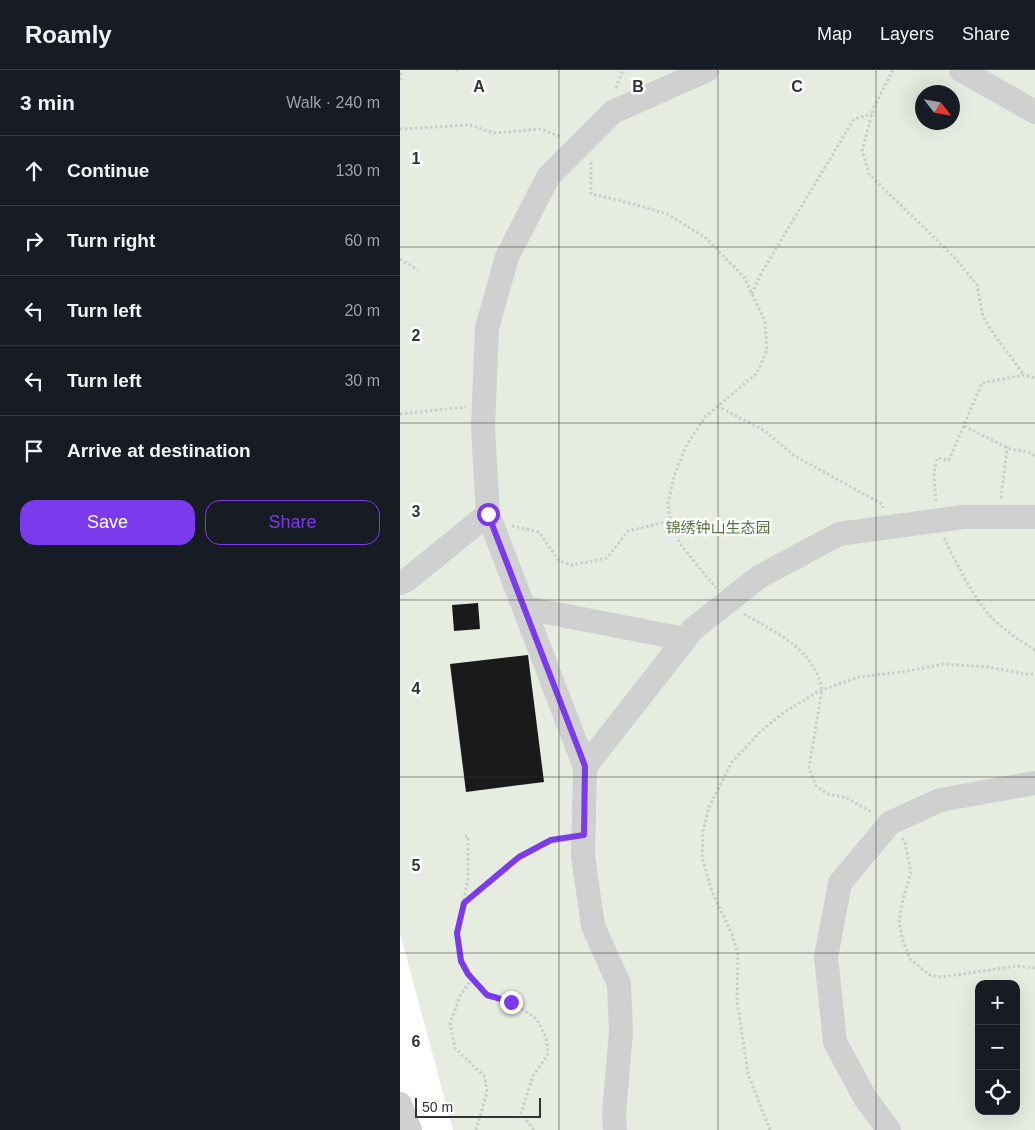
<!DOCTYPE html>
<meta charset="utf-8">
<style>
body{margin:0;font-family:Helvetica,"Noto Sans SC",sans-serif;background:#20242c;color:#f1f3f6}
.controls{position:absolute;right:15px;bottom:15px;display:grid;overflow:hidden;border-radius:10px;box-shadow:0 5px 20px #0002}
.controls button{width:45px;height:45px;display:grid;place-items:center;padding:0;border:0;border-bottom:1px solid #363941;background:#171b24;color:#f1f3f6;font:25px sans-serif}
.compass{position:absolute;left:515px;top:15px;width:45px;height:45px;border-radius:50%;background:#171b24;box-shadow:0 5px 20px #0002;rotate:121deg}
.scale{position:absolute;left:15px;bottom:12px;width:126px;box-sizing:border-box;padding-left:5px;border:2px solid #333;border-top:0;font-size:14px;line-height:18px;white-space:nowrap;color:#333;-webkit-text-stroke:4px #fff;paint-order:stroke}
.stop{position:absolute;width:15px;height:15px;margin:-11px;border:4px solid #7c3aed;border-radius:50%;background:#fff}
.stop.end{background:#7c3aed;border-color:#fff;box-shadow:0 1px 5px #0008}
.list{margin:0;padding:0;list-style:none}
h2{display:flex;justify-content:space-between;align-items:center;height:65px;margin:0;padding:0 20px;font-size:21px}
h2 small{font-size:16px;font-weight:400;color:#9ea1a6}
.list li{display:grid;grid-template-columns:32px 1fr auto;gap:15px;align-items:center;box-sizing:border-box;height:70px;padding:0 20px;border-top:1px solid #363941}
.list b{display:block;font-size:19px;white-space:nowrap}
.list em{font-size:16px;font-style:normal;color:#9ea1a6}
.actions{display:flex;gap:10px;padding:15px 20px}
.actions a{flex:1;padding:11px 0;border:1px solid #7c3aed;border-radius:15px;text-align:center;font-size:18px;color:#7c3aed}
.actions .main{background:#7c3aed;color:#fff}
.icon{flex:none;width:28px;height:28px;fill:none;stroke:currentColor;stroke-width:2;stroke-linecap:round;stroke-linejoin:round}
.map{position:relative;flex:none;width:635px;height:1060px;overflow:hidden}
header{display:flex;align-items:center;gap:30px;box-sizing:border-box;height:70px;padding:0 25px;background:#171b24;border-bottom:1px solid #363941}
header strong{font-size:24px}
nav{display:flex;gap:28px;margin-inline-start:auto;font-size:18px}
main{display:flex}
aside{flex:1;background:#171b24}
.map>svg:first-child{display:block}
.green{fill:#e6ecdf;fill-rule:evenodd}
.building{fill:#1a1a1a}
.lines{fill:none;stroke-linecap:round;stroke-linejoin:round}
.path{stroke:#cdcdcd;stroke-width:3;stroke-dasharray:2.5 2.5;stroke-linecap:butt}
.minor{stroke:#d0d0d0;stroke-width:24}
.route{stroke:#7c3aed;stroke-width:6}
.grid{fill:none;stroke:#333;stroke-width:1;stroke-opacity:0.55}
.labels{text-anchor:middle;stroke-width:5;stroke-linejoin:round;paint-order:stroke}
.park-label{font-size:15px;fill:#56703f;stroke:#fff}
.grid-label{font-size:16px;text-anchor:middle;font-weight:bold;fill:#333;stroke:#fff;stroke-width:5;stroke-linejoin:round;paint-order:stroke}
</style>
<header>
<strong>Roamly</strong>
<nav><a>Map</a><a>Layers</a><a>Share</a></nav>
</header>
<main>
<aside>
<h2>3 min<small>Walk · 240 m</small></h2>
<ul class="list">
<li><svg class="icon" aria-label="ahead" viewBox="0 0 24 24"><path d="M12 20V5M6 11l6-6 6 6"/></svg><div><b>Continue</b></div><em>130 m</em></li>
<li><svg class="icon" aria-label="right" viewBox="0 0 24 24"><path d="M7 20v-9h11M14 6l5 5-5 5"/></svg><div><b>Turn right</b></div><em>60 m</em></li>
<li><svg class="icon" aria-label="left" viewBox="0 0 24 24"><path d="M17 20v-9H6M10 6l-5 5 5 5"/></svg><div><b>Turn left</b></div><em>20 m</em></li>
<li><svg class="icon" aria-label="left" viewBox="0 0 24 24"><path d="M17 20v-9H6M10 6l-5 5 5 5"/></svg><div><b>Turn left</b></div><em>30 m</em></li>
<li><svg class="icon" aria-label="arrive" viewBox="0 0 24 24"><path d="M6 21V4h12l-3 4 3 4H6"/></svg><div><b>Arrive at destination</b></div></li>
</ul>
<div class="actions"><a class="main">Save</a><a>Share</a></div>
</aside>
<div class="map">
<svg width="635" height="1060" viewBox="0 0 635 1060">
<rect width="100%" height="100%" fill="#fff"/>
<!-- green -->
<path class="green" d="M 0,0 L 635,0 L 635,1060 L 53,1060 L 0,863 ZM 522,22 L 552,22 L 552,52 L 522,52 ZM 579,914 L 616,914 L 616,1041 L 579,1041 Z"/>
<!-- building -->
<g class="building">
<polygon points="78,533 80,559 54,561 52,535"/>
<polygon points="128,585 144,712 66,722 50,594"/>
</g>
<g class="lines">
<!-- path -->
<g class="path">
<polyline points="56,0 60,0"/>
<polyline points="493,0 474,37 462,81 469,104 556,189 577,215 583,247 591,260 624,305"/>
<polyline points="0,10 1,0"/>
<polyline points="216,18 223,0"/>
<polyline points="0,59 70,55 94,63 141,59 162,67"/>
<polyline points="191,92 191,124 230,133 267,144 306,168 344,207 365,251 367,280 357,303 305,347 286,376 274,406 268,433 270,451 280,474 316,518"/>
<polyline points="0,189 18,200"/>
<polyline points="352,224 359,207 454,49 472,44"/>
<polyline points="317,336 365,361 393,385 482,434 483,438"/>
<polyline points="0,344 66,337"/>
<polyline points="564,356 610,379 629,382 635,386"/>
<polyline points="601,428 607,377"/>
<polyline points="536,431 534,404 537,388 549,390 582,313 624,305 635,308"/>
<polyline points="112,456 139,462 159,491 172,495 207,488 228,461 270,451"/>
<path d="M 544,468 C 557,494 572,526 592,548 C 604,560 620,571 635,580"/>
<path d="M 344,544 C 376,563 415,579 422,620 L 409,698 L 416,716 L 428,724 L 447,728 L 473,743"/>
<polyline points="65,766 68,766 68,808 57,863 61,891 68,904 87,925 111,932 137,949 146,968 148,984 133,1006 121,1043 134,1060"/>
<polyline points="502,768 505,773 511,802 503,829 499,853 503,871 510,889 530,905 542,907 617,896 635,898"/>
<path d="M 64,832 C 95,807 125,775 165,768"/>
<polyline points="72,908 60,926 50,954 55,978 85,1007 87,1022 76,1060"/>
<polyline points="370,1060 348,1004 337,931 338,885 332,864 312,822 302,787 303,761 309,737 332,692 361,661 383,643 419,621 459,607 502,602 544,594 588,597 625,604 635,604"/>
</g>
<!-- minor -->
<g class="minor">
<polyline points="561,0 635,42"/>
<polyline points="88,444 83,358 87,258 107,187 148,107 213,42 307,0"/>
<polyline points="0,513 8,509 88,444 185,697 293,559 359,507 439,464 563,447 635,447"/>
<polyline points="125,538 285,569"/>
<polyline points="185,697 183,786 193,856 219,914 221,962 214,1043 215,1060"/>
<polyline points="0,1034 10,1060"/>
<polyline points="489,1060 465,1028 435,972 426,887 440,813 490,753 540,730 635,713"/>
</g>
</g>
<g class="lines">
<!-- route -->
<polyline class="route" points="88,444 185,696 184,765 151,770 119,787 64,833 57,863 61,891 68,904 87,925 111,932"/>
</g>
<!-- grid -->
<path class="grid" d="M 159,0 L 159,1060M 318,0 L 318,1060M 476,0 L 476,1060M 0,177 L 635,177M 0,353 L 635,353M 0,530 L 635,530M 0,707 L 635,707M 0,883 L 635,883"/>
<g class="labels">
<!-- park labels -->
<g class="park-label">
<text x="318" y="463">锦绣钟山生态园</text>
</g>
</g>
<g class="grid-label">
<text x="79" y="22">A</text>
<text x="238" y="22">B</text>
<text x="397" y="22">C</text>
<text x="16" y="94">1</text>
<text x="16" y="271">2</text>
<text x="16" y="447">3</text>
<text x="16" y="624">4</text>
<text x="16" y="801">5</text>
<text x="16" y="977">6</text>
</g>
</svg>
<div class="controls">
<button>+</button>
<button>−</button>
<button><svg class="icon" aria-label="locate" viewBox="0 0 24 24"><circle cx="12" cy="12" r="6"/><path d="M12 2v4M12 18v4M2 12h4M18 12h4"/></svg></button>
</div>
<svg class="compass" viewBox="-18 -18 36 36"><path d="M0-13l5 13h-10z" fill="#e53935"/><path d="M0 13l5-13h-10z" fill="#9ea1a6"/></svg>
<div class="scale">50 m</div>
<div class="stop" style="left:88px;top:444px"></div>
<div class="stop end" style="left:111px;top:932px"></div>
</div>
</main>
